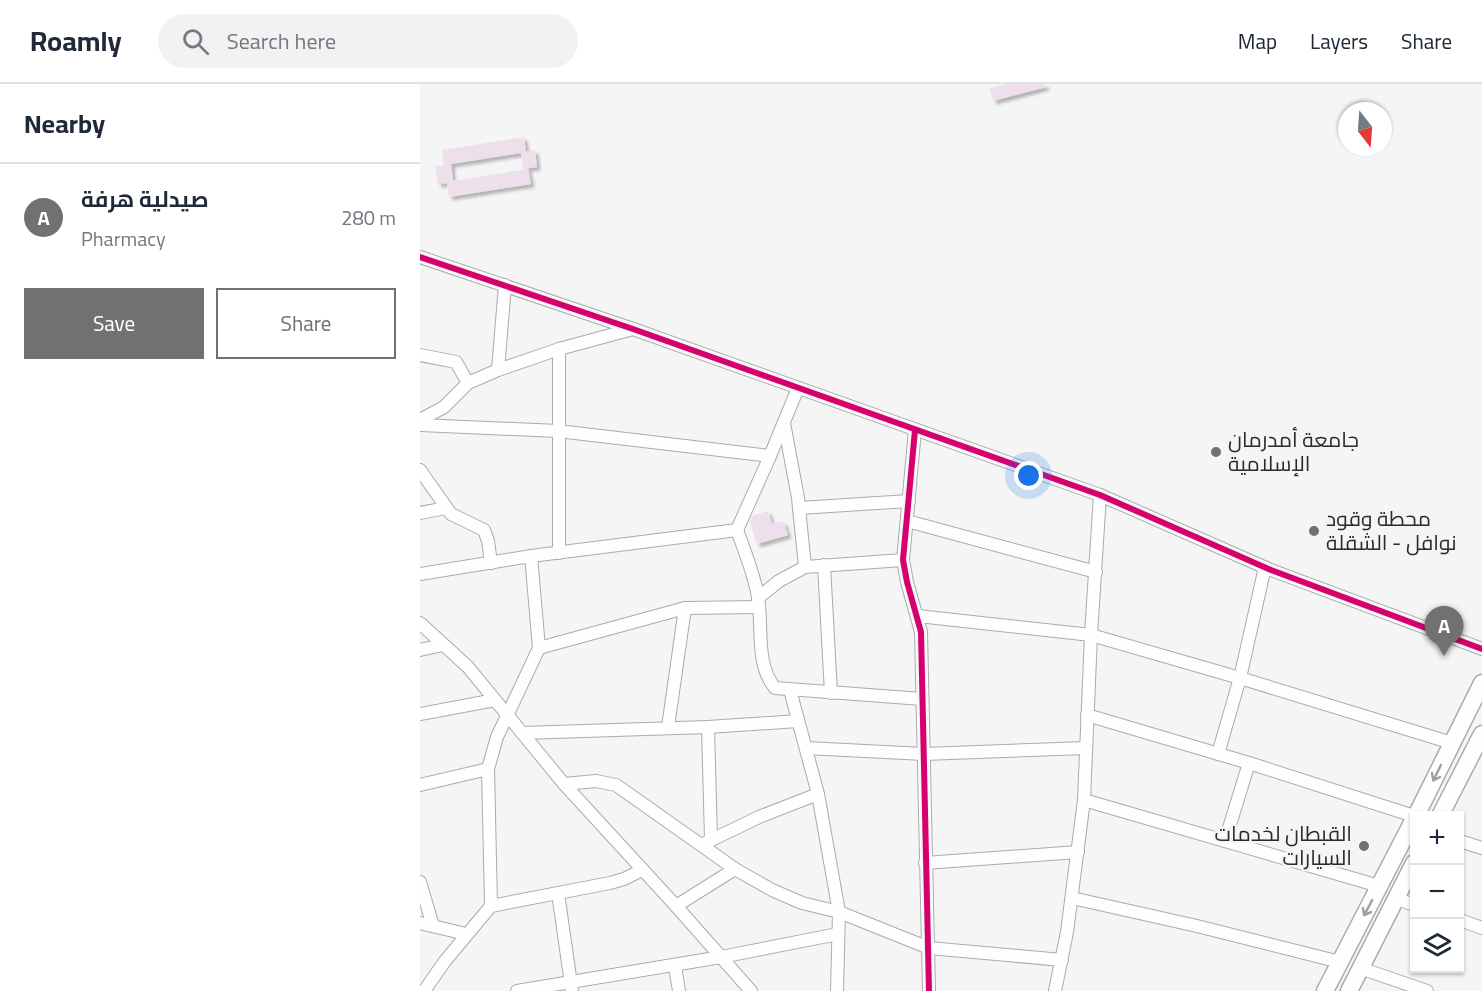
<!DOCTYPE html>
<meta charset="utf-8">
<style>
body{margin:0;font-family:Georgia,Cairo,serif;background:#f2f2f3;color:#1f2937}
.controls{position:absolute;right:18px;bottom:18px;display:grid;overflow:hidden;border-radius:0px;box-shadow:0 2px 4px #0004}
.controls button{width:54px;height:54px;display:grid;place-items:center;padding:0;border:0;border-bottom:2px solid #e0e1e3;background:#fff;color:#1f2937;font:30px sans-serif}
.compass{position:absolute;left:918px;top:18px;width:54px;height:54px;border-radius:50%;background:#fff;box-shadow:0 2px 4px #0004;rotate:163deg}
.you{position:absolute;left:609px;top:392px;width:21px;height:21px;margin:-15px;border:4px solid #fff;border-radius:50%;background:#1a73e8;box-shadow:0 0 0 9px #1a73e833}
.badge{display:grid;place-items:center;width:39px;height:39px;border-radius:50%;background:#717172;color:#fff;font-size:20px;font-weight:700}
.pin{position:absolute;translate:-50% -50px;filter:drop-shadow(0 2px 3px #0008)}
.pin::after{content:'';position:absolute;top:32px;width:21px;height:18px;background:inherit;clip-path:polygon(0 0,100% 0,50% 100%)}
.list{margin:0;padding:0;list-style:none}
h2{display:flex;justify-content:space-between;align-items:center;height:78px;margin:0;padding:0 24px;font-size:26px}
h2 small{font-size:20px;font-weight:400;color:#747a83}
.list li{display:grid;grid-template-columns:39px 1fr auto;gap:18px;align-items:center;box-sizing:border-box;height:108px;padding:0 24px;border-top:2px solid #e0e1e3}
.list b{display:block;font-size:22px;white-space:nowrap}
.list p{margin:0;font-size:20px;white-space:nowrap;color:#747a83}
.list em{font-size:20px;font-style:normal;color:#747a83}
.actions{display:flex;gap:12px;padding:18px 24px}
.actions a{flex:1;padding:14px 0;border:2px solid #717172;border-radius:0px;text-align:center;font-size:21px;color:#717172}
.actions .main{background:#717172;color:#fff}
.icon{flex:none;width:33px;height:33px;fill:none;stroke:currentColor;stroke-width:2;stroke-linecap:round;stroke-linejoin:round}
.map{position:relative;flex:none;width:1062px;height:907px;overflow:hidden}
header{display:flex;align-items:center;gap:36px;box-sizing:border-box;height:84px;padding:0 30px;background:#fff;border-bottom:2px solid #e0e1e3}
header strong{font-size:28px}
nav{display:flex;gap:33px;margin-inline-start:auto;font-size:21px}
.search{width:420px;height:54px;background:#f2f2f3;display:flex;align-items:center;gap:15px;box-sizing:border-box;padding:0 21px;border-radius:33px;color:#747a83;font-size:22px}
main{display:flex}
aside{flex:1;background:#fff}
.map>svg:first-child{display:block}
.building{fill:#eddfec;filter:url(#shadow)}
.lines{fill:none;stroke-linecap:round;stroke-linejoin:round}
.street-casing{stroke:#ababab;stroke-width:14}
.secondary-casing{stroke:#ababab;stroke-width:19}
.street{stroke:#fefefe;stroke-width:12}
.secondary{stroke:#fefefe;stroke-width:16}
.cycleway-casing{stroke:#f4f5f6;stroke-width:10}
.cycleway{stroke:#d6006c;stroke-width:6}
.oneway{stroke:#9f9f9f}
.poi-dot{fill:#717172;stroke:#f4f5f6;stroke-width:2}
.labels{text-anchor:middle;stroke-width:4.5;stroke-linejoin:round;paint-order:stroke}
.poi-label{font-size:21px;fill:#2a2a2b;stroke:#f4f5f6;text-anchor:start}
</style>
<header>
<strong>Roamly</strong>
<div class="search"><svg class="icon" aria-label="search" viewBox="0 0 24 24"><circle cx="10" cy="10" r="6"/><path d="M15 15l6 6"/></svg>Search here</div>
<nav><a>Map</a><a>Layers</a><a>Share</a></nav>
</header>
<main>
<aside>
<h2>Nearby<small></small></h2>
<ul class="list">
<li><span class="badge">A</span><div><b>صيدلية هرفة</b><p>Pharmacy</p></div><em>280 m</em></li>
</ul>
<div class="actions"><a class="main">Save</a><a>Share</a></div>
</aside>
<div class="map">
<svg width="1062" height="907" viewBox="0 0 1062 907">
<defs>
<filter id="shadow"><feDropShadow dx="3.5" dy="3.5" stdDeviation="1.5" flood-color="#0004"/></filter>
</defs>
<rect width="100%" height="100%" fill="#f5f5f5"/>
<!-- building -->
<g class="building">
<polygon points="587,0 625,0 626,3 573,17 570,4"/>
<polygon points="104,53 106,68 115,66 117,83 103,85 101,69 31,80 33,97 108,85 111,100 29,113 27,99 18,100 15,82 24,81 22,66"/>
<polygon points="348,427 352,440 363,437 368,451 337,460 330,438 332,432"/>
</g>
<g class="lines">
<defs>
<g id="street">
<polyline points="0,173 213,245 680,411 851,486 1062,565"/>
<polyline points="0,271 36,278 48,299"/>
<polyline points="78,286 85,201"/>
<polyline points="0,336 24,323 48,299 78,286 139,265 213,245"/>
<polyline points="364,339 378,414 385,483"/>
<polyline points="0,341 138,347 350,372 378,304"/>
<polyline points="495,346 483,476 487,498 501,548 509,907"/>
<polyline points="0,386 31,430 64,446 68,457 71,479"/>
<polyline points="379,424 489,417"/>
<polyline points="0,429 26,424"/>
<polyline points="487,437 676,488"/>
<path d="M 317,446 C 325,468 334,490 338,513 C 343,543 335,580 355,604 L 502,615"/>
<polyline points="139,469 139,265"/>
<polyline points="404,481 411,609"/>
<polyline points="0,490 111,472 317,446 350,372"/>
<polyline points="338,514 359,497 385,483 483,476"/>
<polyline points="498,532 671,551 820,594 1032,659"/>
<polyline points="0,539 48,583 144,700 256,822 331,907"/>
<polyline points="119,564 265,524 339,523"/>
<polyline points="0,566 23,561"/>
<polyline points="370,606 398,710 419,828 417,907"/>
<polyline points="0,630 75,616"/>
<polyline points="667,631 829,679 994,732"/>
<polyline points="248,643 265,524"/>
<polyline points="288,643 291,755"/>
<polyline points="102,649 288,643 378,637"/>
<polyline points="386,664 504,670 666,664"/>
<polyline points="798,670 820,594 845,483"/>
<polyline points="144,700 176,697 196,701 315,785 352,806 382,819 419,828 509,864 642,876"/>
<polyline points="0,701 68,685"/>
<polyline points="664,716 959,802"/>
<polyline points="805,757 829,679"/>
<polyline points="1040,757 1062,764"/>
<polyline points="281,761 339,733 398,710"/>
<polyline points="505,779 658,768"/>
<polyline points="0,798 13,842"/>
<polyline points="138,809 152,907"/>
<polyline points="652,814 777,842 920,878"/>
<polyline points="975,814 994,821"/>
<polyline points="71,822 190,799 204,795 222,786"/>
<polyline points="256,822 315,785"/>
<polyline points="1040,836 1062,844"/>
<polyline points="0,839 46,850"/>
<polyline points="255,882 259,907"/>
<polyline points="940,884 1007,907"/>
<polyline points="4,907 25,877 71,822 68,685 77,653 119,564 111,472"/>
<polyline points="97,907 301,873 418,850"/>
<polyline points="635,907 647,848 664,716 671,551 680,411"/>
</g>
<g id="secondary">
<polyline points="996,732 1062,599"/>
<polyline points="1020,732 1062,650"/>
<polyline points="905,907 994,735"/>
<polyline points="929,907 994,779"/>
</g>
</defs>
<!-- street casing -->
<use href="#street" class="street-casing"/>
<!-- secondary casing -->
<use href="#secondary" class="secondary-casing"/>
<!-- street -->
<use href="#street" class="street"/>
<!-- secondary -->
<use href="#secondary" class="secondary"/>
<defs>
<g id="cycleway">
<polyline points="0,173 213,245 680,411 851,486 1062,565"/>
<polyline points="495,346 483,476 487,498 501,548 509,907"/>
</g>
</defs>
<!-- cycleway casing -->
<use href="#cycleway" class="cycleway-casing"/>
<!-- cycleway -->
<use href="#cycleway" class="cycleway"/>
</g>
<!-- one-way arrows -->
<defs><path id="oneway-shaft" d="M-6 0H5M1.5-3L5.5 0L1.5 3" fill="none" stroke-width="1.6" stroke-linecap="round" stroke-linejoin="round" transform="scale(1.5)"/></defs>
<g class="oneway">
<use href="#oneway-shaft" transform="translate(1017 689) rotate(116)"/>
<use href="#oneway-shaft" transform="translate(948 824) rotate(118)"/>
</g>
<!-- markers -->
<g class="poi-dot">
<circle cx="796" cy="368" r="6"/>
<circle cx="894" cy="447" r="6"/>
<circle cx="944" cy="762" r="6"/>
</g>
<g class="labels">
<!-- poi labels -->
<g class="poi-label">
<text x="808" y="363">جامعة أمدرمان<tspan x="808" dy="24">الإسلامية</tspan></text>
<text x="906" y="442">محطة وقود<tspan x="906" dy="24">نوافل - الشقلة</tspan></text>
<text x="932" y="757" text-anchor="end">القبطان لخدمات<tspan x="932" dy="24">السيارات</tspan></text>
</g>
</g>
</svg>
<div class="controls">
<button>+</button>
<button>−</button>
<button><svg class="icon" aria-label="layers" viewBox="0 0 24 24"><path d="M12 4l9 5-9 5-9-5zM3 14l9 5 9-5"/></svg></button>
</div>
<svg class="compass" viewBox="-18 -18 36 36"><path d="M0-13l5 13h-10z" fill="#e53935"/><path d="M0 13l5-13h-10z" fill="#747a83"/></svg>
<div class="you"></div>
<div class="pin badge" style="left:1024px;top:572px">A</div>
</div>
</main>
